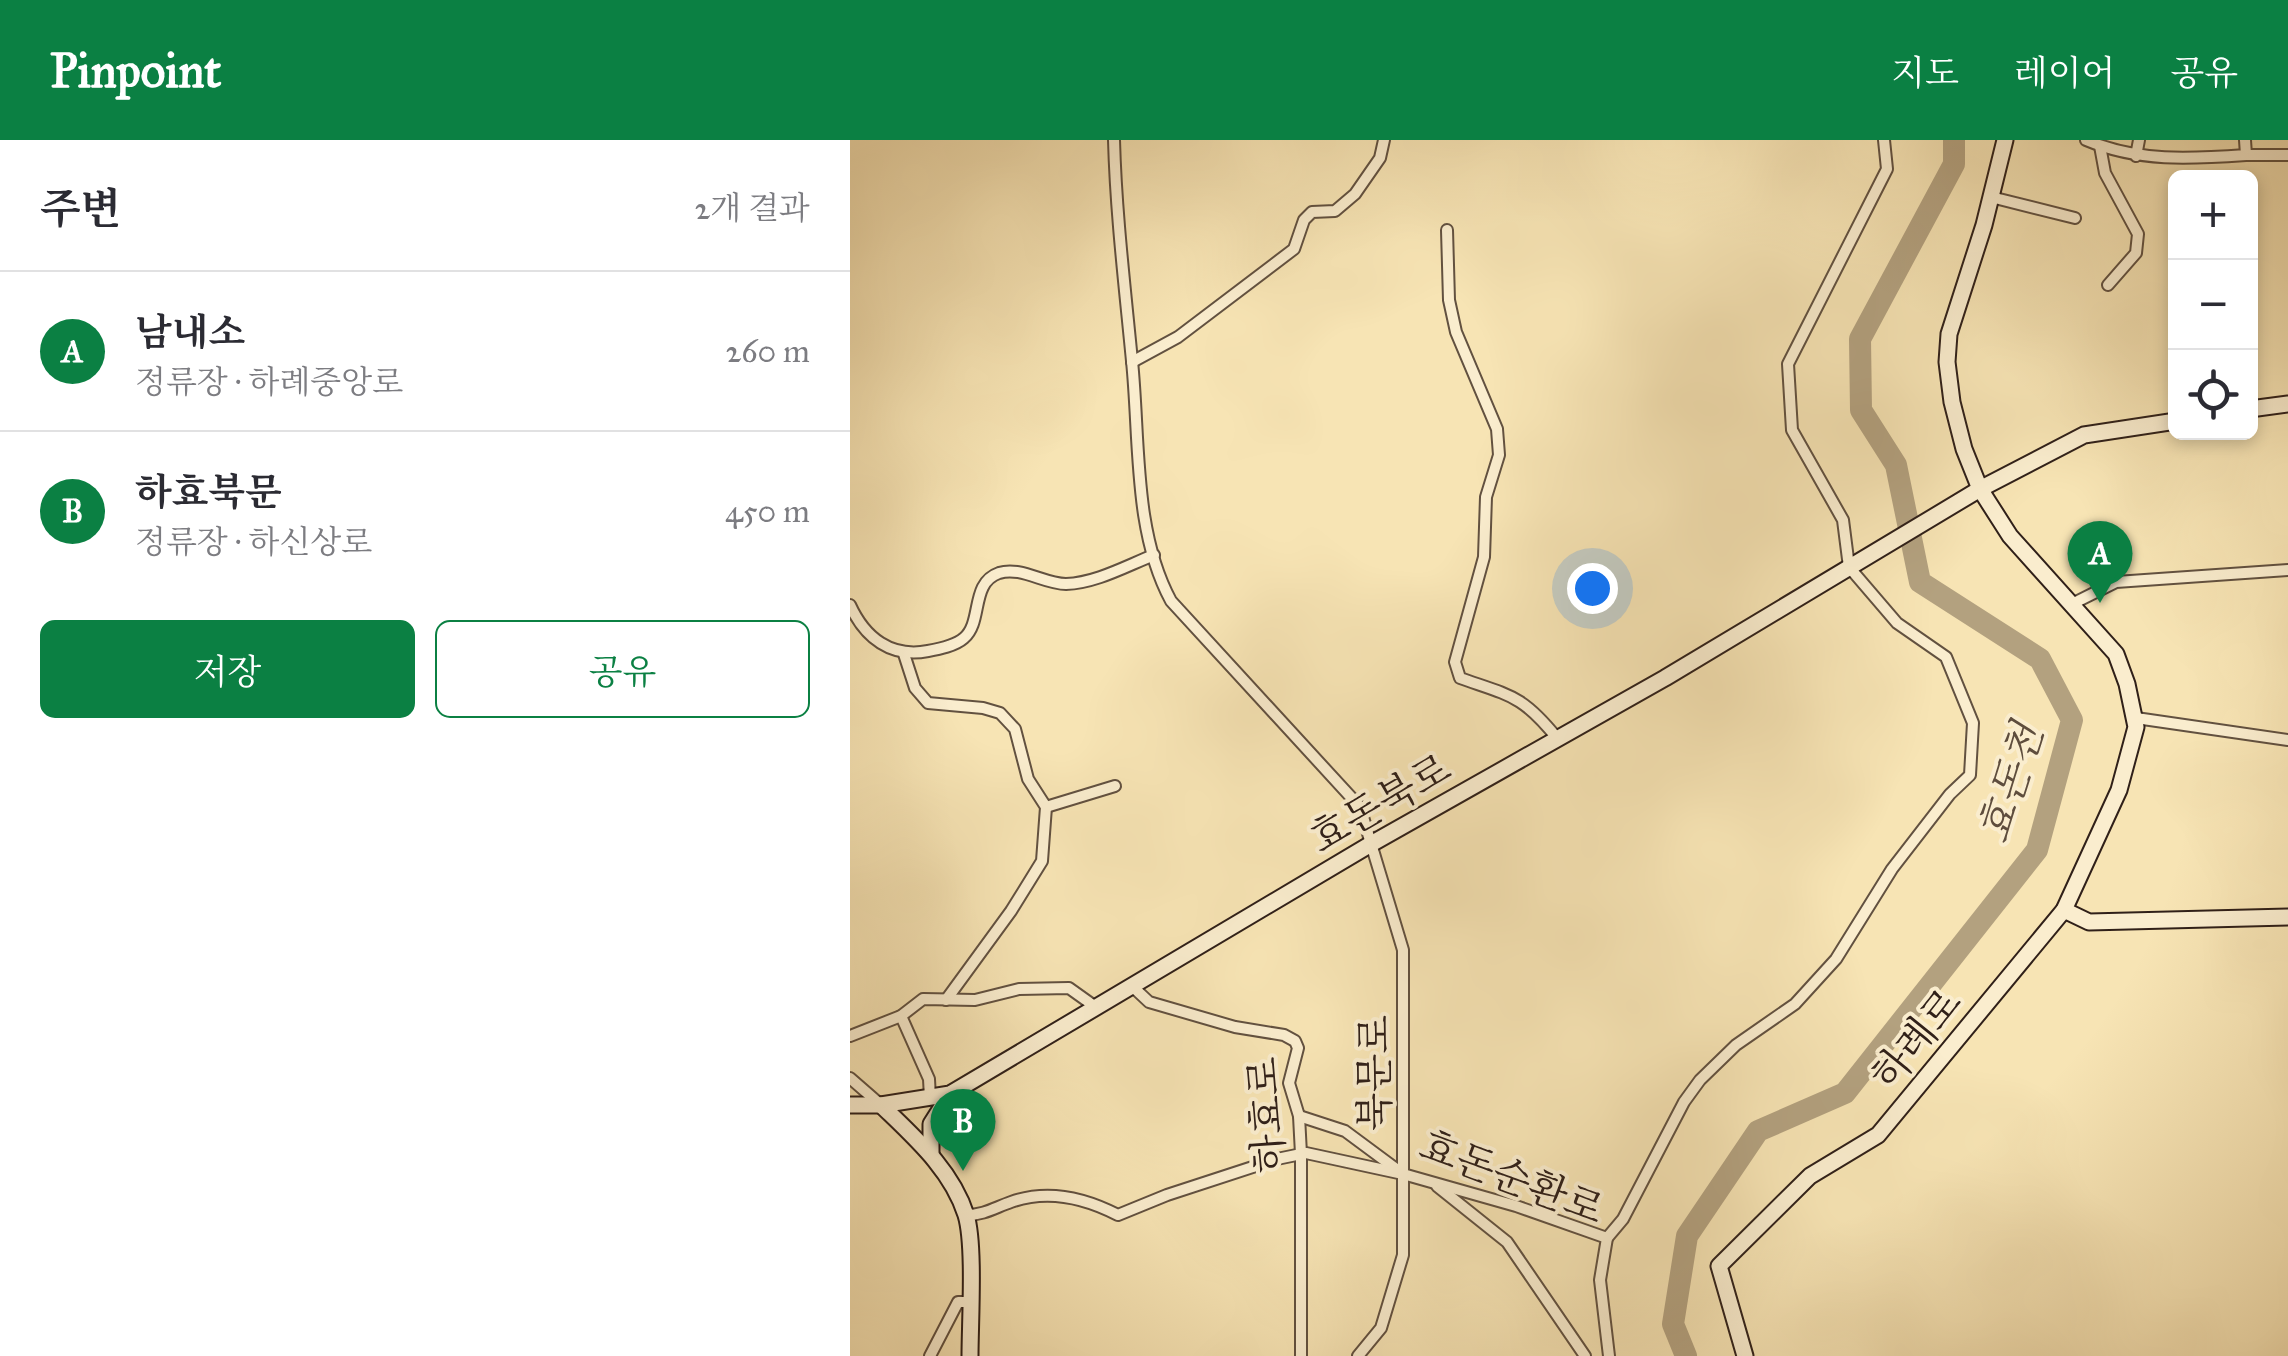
<!DOCTYPE html>
<html lang="ko">
<meta charset="utf-8">
<style>
body{margin:0;font-family:"IM FELL Great Primer","Noto Serif KR",serif;background:#f7f7f7;color:#2b2b33}
.controls{position:absolute;right:30px;top:30px;display:grid;overflow:hidden;border-radius:15px;box-shadow:0 5px 15px #0003}
.controls button{width:90px;height:90px;display:grid;place-items:center;padding:0;border:0;border-bottom:2px solid #e1e1e2;background:#fff;color:#2b2b33;font:50px sans-serif}
.you{position:absolute;left:742px;top:448px;width:35px;height:35px;margin:-25px;border:8px solid #fff;border-radius:50%;background:#1a73e8;box-shadow:0 0 0 15px #1a73e833}
.badge{display:grid;place-items:center;width:65px;height:65px;border-radius:50%;background:#0b8043;color:#fff;font-size:32px;font-weight:700}
.pin{position:absolute;translate:-50% -82px;filter:drop-shadow(0 2px 5px #0008)}
.pin::after{content:'';position:absolute;top:52px;width:35px;height:30px;background:inherit;clip-path:polygon(0 0,100% 0,50% 100%)}
.list{margin:0;padding:0;list-style:none}
h2{display:flex;justify-content:space-between;align-items:center;height:130px;margin:0;padding:0 40px;font-size:42px}
h2 small{font-size:32px;font-weight:400;color:#7c7c81}
.list li{display:grid;grid-template-columns:65px 1fr auto;gap:30px;align-items:center;box-sizing:border-box;height:160px;padding:0 40px;border-top:2px solid #e1e1e2}
.list b{display:block;font-size:38px;white-space:nowrap}
.list p{margin:0;font-size:32px;white-space:nowrap;color:#7c7c81}
.list em{font-size:32px;font-style:normal;color:#7c7c81}
.actions{display:flex;gap:20px;padding:30px 40px}
.actions a{flex:1;padding:22px 0;border:2px solid #0b8043;border-radius:15px;text-align:center;font-size:35px;color:#0b8043}
.actions .main{background:#0b8043;color:#fff}
.icon{flex:none;width:55px;height:55px;fill:none;stroke:currentColor;stroke-width:2;stroke-linecap:round;stroke-linejoin:round}
.map{position:relative;flex:none;width:1438px;height:1216px;overflow:hidden}
header{display:flex;align-items:center;gap:60px;box-sizing:border-box;height:140px;padding:0 50px;background:#0b8043;color:#fff}
header strong{font-size:48px}
nav{display:flex;gap:55px;margin-inline-start:auto;font-size:35px}
main{display:flex}
aside{flex:1;background:#fff}
.map>svg:first-child{display:block}
.lines{fill:none;stroke-linecap:round;stroke-linejoin:round}
.river{stroke:#b3a17f;stroke-width:22}
.street-casing{stroke:#625140;stroke-width:14}
.secondary-casing{stroke:#302019;stroke-width:19}
.street{stroke:#faedce;stroke-width:10}
.secondary{stroke:#faedce;stroke-width:15}
.labels{text-anchor:middle;stroke-width:8;stroke-linejoin:round;paint-order:stroke}
.street-label{font-size:40px;fill:#302019;stroke:#faedce}
.water-label{font-size:42px;font-style:italic;fill:#5e4d3d;stroke:#faedce}
</style>
<header>
<strong>Pinpoint</strong>
<nav><a>지도</a><a>레이어</a><a>공유</a></nav>
</header>
<main>
<aside>
<h2>주변<small>2개 결과</small></h2>
<ul class="list">
<li><span class="badge">A</span><div><b>남내소</b><p>정류장 · 하례중앙로</p></div><em>260 m</em></li>
<li><span class="badge">B</span><div><b>하효북문</b><p>정류장 · 하신상로</p></div><em>450 m</em></li>
</ul>
<div class="actions"><a class="main">저장</a><a>공유</a></div>
</aside>
<div class="map">
<svg width="1438" height="1216" viewBox="0 0 1438 1216">
<rect width="100%" height="100%" fill="#f7e4b4"/>
<filter id="stains"><feTurbulence type="fractalNoise" baseFrequency=".002" numOctaves="4"/><feColorMatrix values="0 0 0 0 .2 0 0 0 0 .09 0 0 0 0 .02 0 0 0 .5 -.17"/></filter>
<radialGradient id="worn" r=".72"><stop offset=".6" stop-color="#630" stop-opacity="0"/><stop offset="1" stop-color="#630" stop-opacity=".3"/></radialGradient>
<g class="lines">
<!-- river -->
<polyline class="river" points="836,1216 823,1184 837,1096 908,991 995,953 1187,710 1222,580 1190,519 1070,442 1046,325 1011,270 1010,199 1104,24 1104,0"/>
<defs>
<g id="street">
<path d="M 264,0 C 266,74 275,148 282,221 C 290,299 283,391 321,461 L 510,667 L 553,810 L 553,1115 L 531,1188 L 508,1216"/>
<path d="M 1236,0 C 1288,22 1340,19 1396,15 L 1395,0"/>
<polyline points="1250,6 1255,33 1288,94 1286,113 1258,145"/>
<polyline points="1396,15 1438,15"/>
<polyline points="1286,16 1289,0"/>
<polyline points="1141,57 1225,78"/>
<path d="M 597,90 L 599,160 L 606,192 L 647,289 L 649,315 L 636,357 L 634,417 L 605,522 L 610,538 C 661,556 672,555 707,598"/>
<polyline points="282,222 328,197 444,109 454,80 462,72 485,71 505,54 530,18 534,0"/>
<polyline points="1222,464 1266,442 1438,430"/>
<path d="M 0,465 C 15,498 41,518 78,511 C 89,509 105,506 114,498 C 133,482 120,443 149,433 C 171,426 194,444 216,444 C 246,443 276,426 304,415"/>
<polyline points="54,514 65,548 78,563 133,568 150,573 165,589 178,639 196,667 192,721 161,771 96,860"/>
<polyline points="1286,578 1438,600"/>
<polyline points="196,667 265,646"/>
<polyline points="283,847 299,862 385,887 434,895 445,901 448,908 439,943 449,976 451,1014 451,1216"/>
<polyline points="51,876 79,939 80,958"/>
<polyline points="0,896 51,876 73,859 125,860 169,849 219,848 247,868"/>
<polyline points="0,938 31,965"/>
<polyline points="449,976 495,991 553,1034 666,1066 757,1098 750,1140 759,1216"/>
<polyline points="587,1046 657,1102 735,1216"/>
<path d="M 116,1075 C 134,1075 144,1068 161,1062 C 197,1049 235,1058 268,1075 L 317,1055 L 427,1019 L 456,1013 L 553,1034"/>
<polyline points="757,1098 773,1079 834,962 850,940 886,905 945,864 986,819 1042,729 1100,654 1120,635 1123,583 1096,517 1047,483 999,427 993,380 942,290 938,224 1037,29 1034,0"/>
<polyline points="80,1216 108,1162 119,1162"/>
</g>
<g id="secondary">
<polyline points="1400,269 1438,264"/>
<polyline points="1214,770 1239,782 1438,777"/>
<polyline points="0,965 31,965 100,954 521,704 815,538 1130,349 1234,295 1326,281"/>
<path d="M 31,965 C 64,997 102,1030 116,1075 C 125,1105 120,1182 120,1216"/>
<polyline points="81,1014 81,984 100,954"/>
<polyline points="895,1216 869,1126 960,1036 1028,995 1214,770 1269,650 1286,587 1277,544 1266,514 1160,396 1130,349 1114,309 1102,262 1097,222 1099,194 1134,85 1155,0"/>
</g>
</defs>
<!-- street casing -->
<use href="#street" class="street-casing"/>
<!-- secondary casing -->
<use href="#secondary" class="secondary-casing"/>
<!-- street -->
<use href="#street" class="street"/>
<!-- secondary -->
<use href="#secondary" class="secondary"/>
</g>
<g class="labels">
<!-- street labels -->
<g class="street-label">
<text transform="translate(530 663) rotate(-30)" y="14">효돈북로</text>
<text transform="translate(1066 899) rotate(-51)" y="14">하례로</text>
<text transform="translate(524 933) rotate(-90)" y="14">북문로</text>
<text transform="translate(416 975) rotate(-94)" y="14">하효로</text>
<text transform="translate(662 1037) rotate(21)" y="14">효돈순환로</text>
</g>
<!-- water labels -->
<g class="water-label">
<text transform="translate(1160 643) rotate(-72)" y="15">효돈천</text>
</g>
</g>
<rect width="100%" height="100%" filter="url(#stains)"/>
<rect width="100%" height="100%" fill="url(#worn)"/>
</svg>
<div class="controls">
<button>+</button>
<button>−</button>
<button><svg class="icon" aria-label="locate" viewBox="0 0 24 24"><circle cx="12" cy="12" r="6"/><path d="M12 2v4M12 18v4M2 12h4M18 12h4"/></svg></button>
</div>
<div class="you"></div>
<div class="pin badge" style="left:1250px;top:463px">A</div>
<div class="pin badge" style="left:113px;top:1031px">B</div>
</div>
</main>
